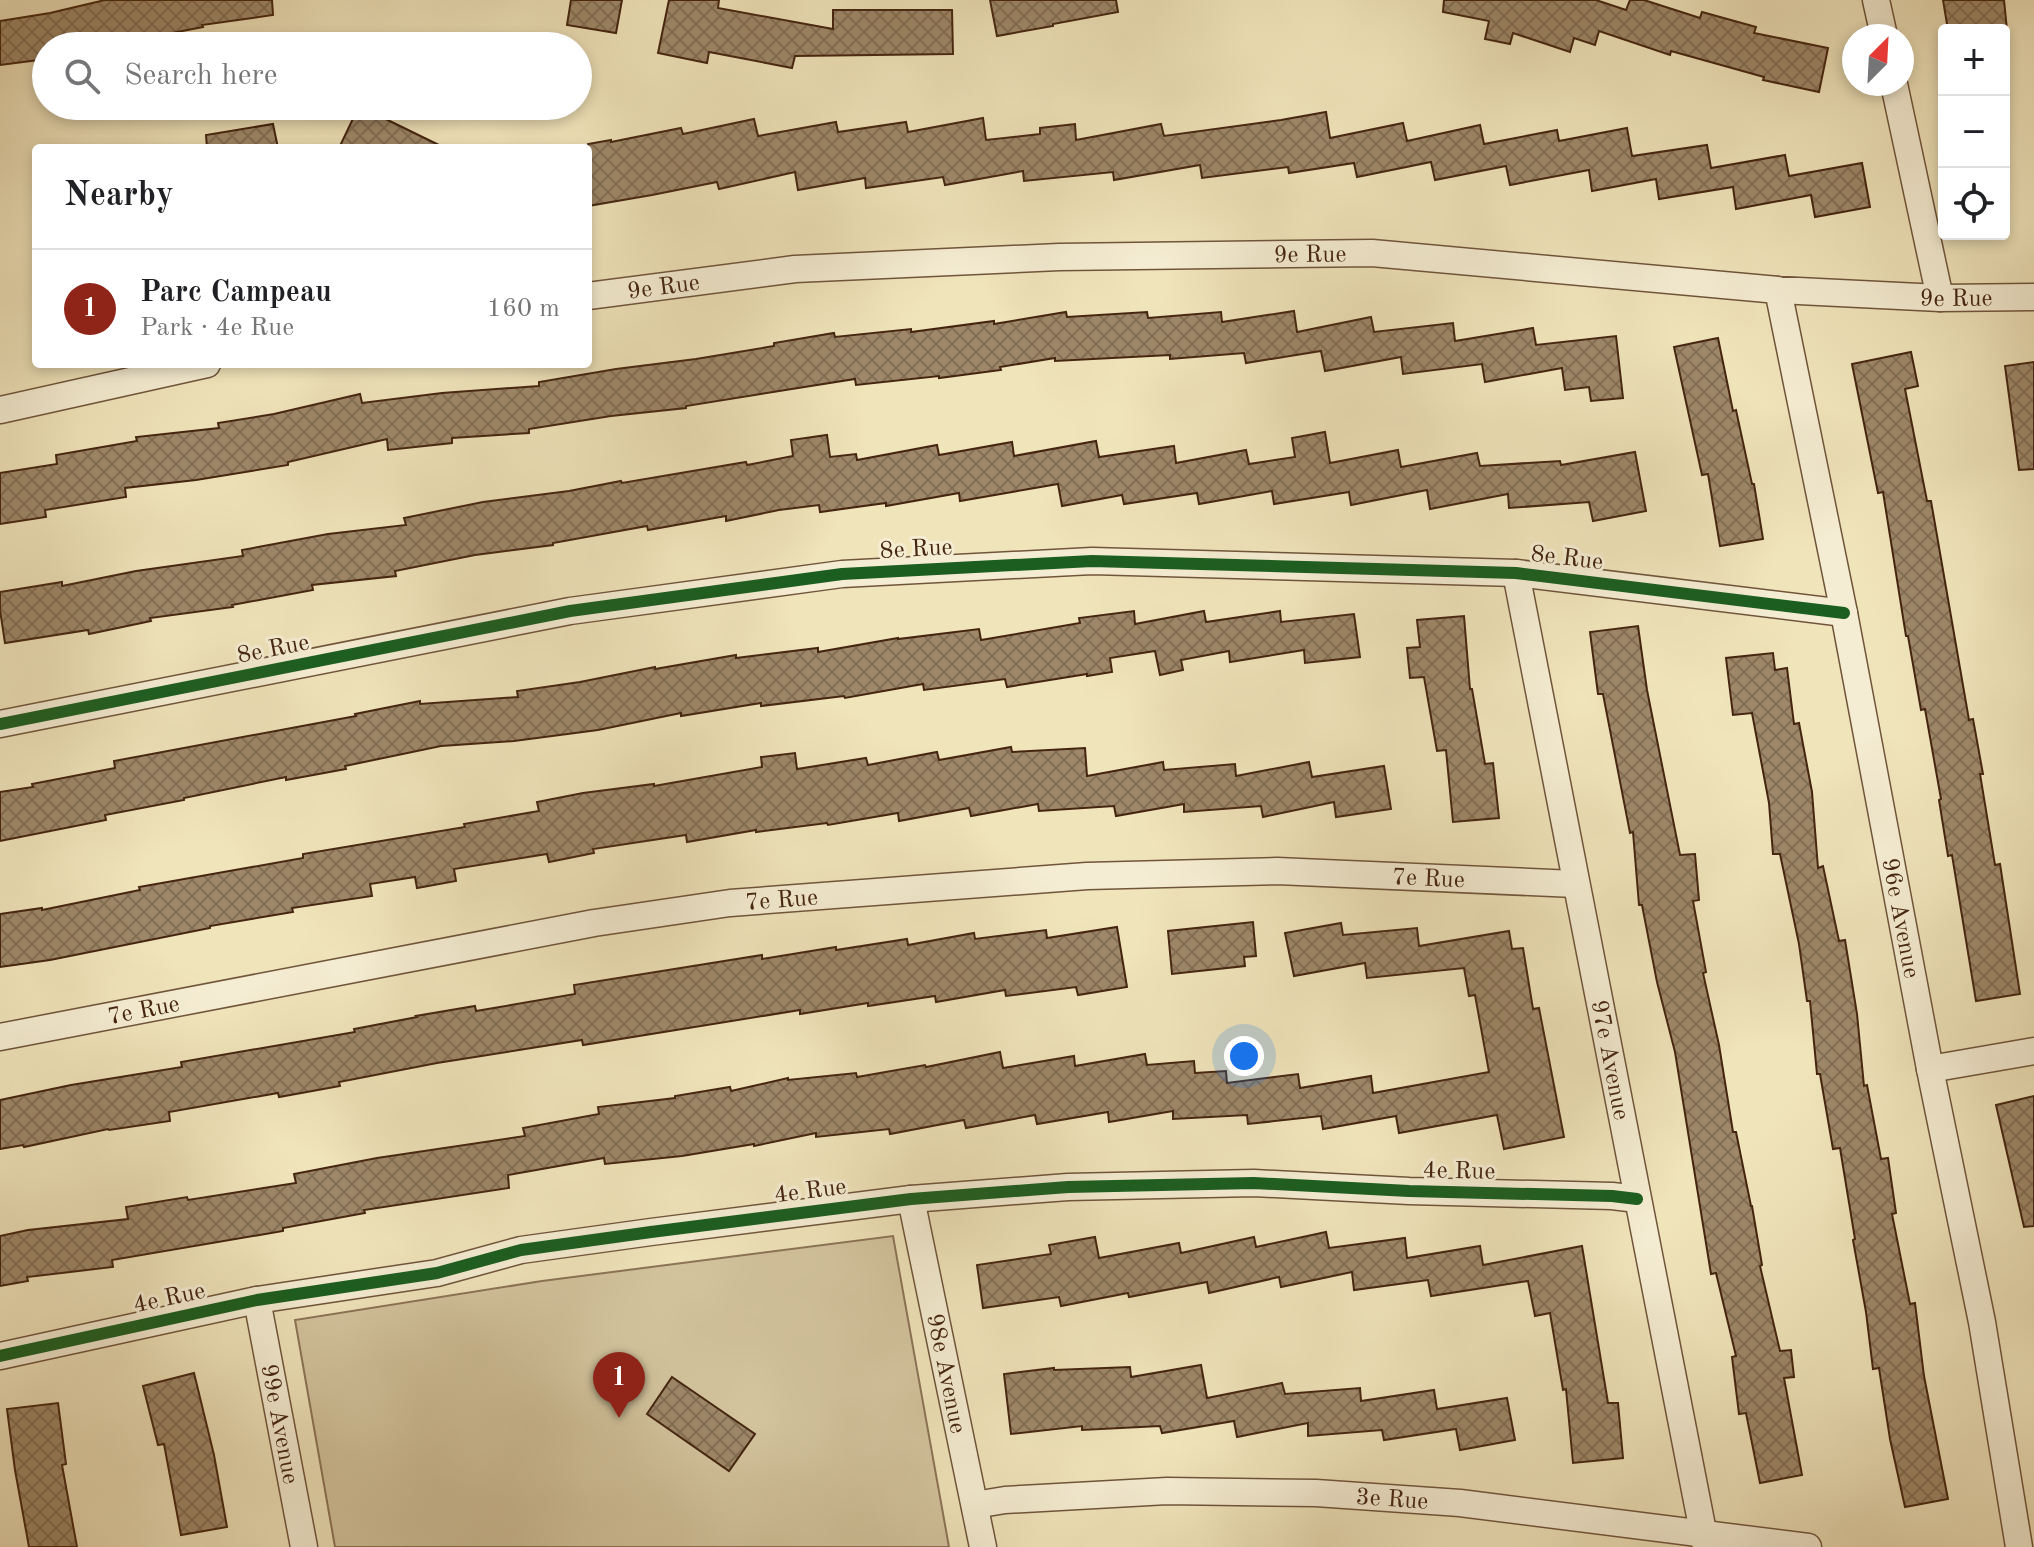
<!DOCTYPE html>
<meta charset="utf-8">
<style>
body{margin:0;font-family:"Old Standard TT",serif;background:#f6f6f6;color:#202124}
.controls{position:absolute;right:24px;top:24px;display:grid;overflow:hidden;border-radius:8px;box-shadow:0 4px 12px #0003}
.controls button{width:72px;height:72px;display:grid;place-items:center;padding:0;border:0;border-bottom:2px solid #e0e0e0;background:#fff;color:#202124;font:40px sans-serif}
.compass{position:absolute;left:1842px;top:24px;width:72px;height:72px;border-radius:50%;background:#fff;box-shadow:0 4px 12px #0003;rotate:24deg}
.you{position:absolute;left:1244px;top:1056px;width:28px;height:28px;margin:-20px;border:6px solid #fff;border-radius:50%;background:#1a73e8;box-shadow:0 0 0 12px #1a73e833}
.badge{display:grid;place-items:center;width:52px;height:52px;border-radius:50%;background:#8f2418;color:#fff;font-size:26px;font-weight:700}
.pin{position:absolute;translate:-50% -66px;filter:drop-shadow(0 2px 4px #0008)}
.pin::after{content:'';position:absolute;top:42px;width:28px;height:24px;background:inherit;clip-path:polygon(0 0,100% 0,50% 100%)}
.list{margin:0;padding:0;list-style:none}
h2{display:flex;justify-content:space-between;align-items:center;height:104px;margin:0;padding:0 32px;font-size:34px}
h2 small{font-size:26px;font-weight:400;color:#757577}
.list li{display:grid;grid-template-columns:52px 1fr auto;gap:24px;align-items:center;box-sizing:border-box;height:120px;padding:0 32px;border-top:2px solid #e0e0e0}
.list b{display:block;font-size:30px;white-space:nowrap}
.list p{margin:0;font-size:26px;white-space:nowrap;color:#757577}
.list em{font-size:26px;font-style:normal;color:#757577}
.icon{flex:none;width:44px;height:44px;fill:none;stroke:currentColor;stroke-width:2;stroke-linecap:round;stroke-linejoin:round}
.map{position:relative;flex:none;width:2034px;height:1547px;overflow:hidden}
.search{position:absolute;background:#fff;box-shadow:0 4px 12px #0003;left:32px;top:32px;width:560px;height:88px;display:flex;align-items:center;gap:20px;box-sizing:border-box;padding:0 28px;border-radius:44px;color:#757577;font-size:30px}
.panel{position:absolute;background:#fff;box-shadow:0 4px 12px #0003;left:32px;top:144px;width:560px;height:224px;border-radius:8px}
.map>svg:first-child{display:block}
.park{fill:#d3c49e;stroke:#8c7457;stroke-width:2}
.building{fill:url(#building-cross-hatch);stroke:#452510;stroke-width:2}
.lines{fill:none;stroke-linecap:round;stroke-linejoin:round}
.street-casing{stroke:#70553b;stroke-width:29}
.street{stroke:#f5edd3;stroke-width:26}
.cycleway-casing{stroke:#f5edd3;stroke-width:17}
.cycleway{stroke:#1b5e20;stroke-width:12}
.labels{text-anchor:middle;stroke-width:6;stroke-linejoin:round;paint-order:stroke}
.street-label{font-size:24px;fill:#452510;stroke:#f5edd3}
</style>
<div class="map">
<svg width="2034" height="1547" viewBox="0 0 2034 1547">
<defs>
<pattern id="building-cross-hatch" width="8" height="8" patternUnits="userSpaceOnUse" patternTransform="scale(2)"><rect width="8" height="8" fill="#9e8869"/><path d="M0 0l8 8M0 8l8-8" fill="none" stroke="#836f55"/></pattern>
</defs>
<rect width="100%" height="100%" fill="#f0e4bb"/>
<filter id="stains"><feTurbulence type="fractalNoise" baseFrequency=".0025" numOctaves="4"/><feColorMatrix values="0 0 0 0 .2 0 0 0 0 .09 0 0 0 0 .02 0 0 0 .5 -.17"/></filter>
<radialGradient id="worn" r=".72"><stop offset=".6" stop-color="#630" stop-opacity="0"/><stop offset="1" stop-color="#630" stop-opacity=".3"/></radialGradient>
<!-- park -->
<polygon class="park" points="893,1236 949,1547 335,1547 295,1320 542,1281"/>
<!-- building -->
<g class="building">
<polygon points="105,0 272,0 273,15 202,25 203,27 146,38 146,36 103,46 46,46 46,59 0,65 0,21 50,13"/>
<polygon points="571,0 622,0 616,33 567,25"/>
<polygon points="669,0 719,0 718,8 833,29 833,10 952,10 953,54 795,56 792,68 709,52 707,63 658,53"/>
<polygon points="990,0 1116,0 1118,12 1053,24 1053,26 997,36"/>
<polygon points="1444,0 1596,0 1626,10 1630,0 1644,0 1700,18 1702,12 1756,27 1754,33 1828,48 1819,92 1763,80 1764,77 1671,51 1670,55 1599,31 1595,45 1574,38 1570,52 1513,33 1510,44 1485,39 1489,21 1443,12"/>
<polygon points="1943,0 2004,0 2007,30 1948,30"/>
<polygon points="359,106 445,148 339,148"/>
<polygon points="1326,112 1330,138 1403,123 1407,141 1480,125 1484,144 1557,130 1559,141 1627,128 1632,156 1707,145 1711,168 1785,155 1789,176 1862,163 1870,207 1815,217 1811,195 1736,209 1733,187 1659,199 1656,179 1592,191 1589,170 1510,185 1506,166 1435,180 1431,162 1357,177 1354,163 1289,173 1288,167 1202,178 1200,165 1114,180 1113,172 1024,181 1023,171 945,185 943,177 866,188 865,178 798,190 795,172 719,189 717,182 652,195 588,206 588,144 611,140 611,142 681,128 683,134 754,119 758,136 836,122 838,132 906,122 908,132 983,118 986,140 1040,134 1040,128 1075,124 1076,140 1161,124 1164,136 1281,120"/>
<polygon points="273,124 278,148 207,148 206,135"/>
<polygon points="1294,311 1297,332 1371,317 1374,332 1453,323 1455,341 1533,328 1536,345 1616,336 1623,398 1591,401 1589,387 1565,390 1562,368 1485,382 1482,364 1403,374 1401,357 1325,371 1321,351 1246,363 1244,353 1170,359 1170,355 1055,361 1055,358 1000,367 1001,370 939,378 939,376 856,385 855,379 686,406 686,408 611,416 529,429 529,433 452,438 452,443 388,450 387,439 288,462 288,465 196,480 125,488 126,497 45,510 46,517 0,524 0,473 57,464 56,455 137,441 136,437 219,428 218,423 274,414 360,394 362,403 442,393 539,386 539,382 616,369 696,359 774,346 774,343 834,333 835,337 911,329 911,332 994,321 994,324 1066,312 1067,317 1147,312 1148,318 1221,312 1222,322"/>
<polygon points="1718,338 1733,411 1736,410 1752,484 1754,484 1763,539 1720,546 1708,474 1702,475 1674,347"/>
<polygon points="1911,352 1918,386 1905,389 1927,501 1931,501 1969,720 1973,719 1983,774 1980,774 1995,865 2000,864 2020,994 1976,1001 1952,855 1948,856 1939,800 1941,799 1925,709 1921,710 1908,636 1906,636 1883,492 1878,493 1852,364"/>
<polygon points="2034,362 2034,469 2019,470 2005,366"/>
<polygon points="1325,432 1330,463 1398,450 1401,467 1477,453 1480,466 1560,461 1561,465 1635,452 1646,511 1593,521 1589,502 1509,508 1508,494 1430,509 1427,490 1351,505 1349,492 1274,504 1272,491 1199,504 1197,493 1124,504 1122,495 1062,506 1058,484 960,501 959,493 886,506 886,503 820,512 819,505 779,510 726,521 726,516 648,530 647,526 553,543 553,545 475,555 395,571 396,576 312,585 313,590 232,605 233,607 150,618 151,621 89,634 88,630 5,643 0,610 0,592 62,582 62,586 136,571 243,556 242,550 328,534 406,525 404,518 483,502 569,491 621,481 622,483 746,462 747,465 793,456 791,440 827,435 830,457 856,454 857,460 937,445 939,455 1012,442 1014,456 1096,441 1099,457 1174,446 1176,463 1246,450 1249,464 1295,457 1292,438"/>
<polygon points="1134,611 1135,624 1204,611 1206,622 1280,611 1281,622 1354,614 1360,657 1305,663 1304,650 1230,662 1229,651 1181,660 1183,670 1160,675 1155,651 1110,658 1112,672 1087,676 1087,674 1007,687 1005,679 924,690 923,684 845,698 844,696 761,706 761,703 681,716 681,713 598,730 514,741 441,746 345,766 346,769 286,780 286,777 184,798 184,800 105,815 106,820 0,841 0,792 33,787 32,784 115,768 114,761 356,716 355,714 420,701 420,704 518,697 517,691 580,682 655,667 655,669 736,655 736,658 818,648 818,652 898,638 898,639 979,629 981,640 1080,623 1079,618"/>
<polygon points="1464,616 1470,689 1472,689 1485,764 1493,763 1499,818 1453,822 1446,750 1437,751 1424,677 1410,678 1407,648 1420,647 1417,620"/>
<polygon points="1638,626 1647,690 1680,855 1695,854 1699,900 1693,901 1706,972 1703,973 1719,1045 1733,1132 1736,1132 1751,1206 1752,1206 1762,1265 1760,1266 1780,1351 1791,1350 1794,1377 1784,1378 1802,1475 1760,1483 1746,1413 1739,1414 1732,1357 1736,1356 1716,1273 1711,1274 1675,1052 1657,982 1642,905 1639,905 1633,832 1630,833 1603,694 1598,694 1590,632"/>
<polygon points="1773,653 1775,670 1787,668 1794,724 1799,723 1812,792 1818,868 1823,866 1839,941 1845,940 1857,1014 1864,1086 1867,1085 1881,1159 1888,1158 1896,1213 1892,1214 1910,1304 1915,1303 1924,1376 1948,1499 1905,1507 1890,1439 1879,1368 1873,1369 1866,1312 1853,1240 1855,1239 1840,1148 1833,1149 1820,1074 1817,1074 1810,1001 1807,1001 1799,944 1780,854 1773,854 1769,803 1752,713 1733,715 1726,658"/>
<polygon points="1011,747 1012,752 1085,748 1087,776 1163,762 1164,770 1235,764 1236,776 1309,762 1312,777 1384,766 1391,809 1336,817 1334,802 1263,817 1261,806 1184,812 1184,804 1116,816 1114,806 1039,811 1038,804 971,816 969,808 899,821 898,813 828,825 827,823 756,832 756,830 687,842 686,835 593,849 594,853 549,862 547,854 454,869 456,881 417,888 415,877 370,884 372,896 292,908 293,912 210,926 210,928 50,960 0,967 0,914 42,908 42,910 140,890 139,887 303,858 303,854 465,827 464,824 539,811 537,802 583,793 654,784 654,786 762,767 761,757 795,753 797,769 866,758 868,765 937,752 939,760"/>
<polygon points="1253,922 1256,956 1244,957 1245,966 1172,974 1168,931"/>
<polygon points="1341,923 1343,935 1417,928 1419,946 1509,931 1512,949 1523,948 1533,1009 1539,1008 1564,1137 1504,1149 1497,1115 1399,1133 1396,1116 1323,1129 1321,1116 1248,1124 1247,1115 1173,1119 1173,1111 1109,1122 1108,1112 1037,1124 1035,1115 966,1128 964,1120 890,1134 889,1129 816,1137 816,1133 754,1146 754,1144 682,1156 605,1164 604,1158 508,1175 509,1188 364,1210 365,1213 283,1228 283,1231 112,1260 113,1267 27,1277 28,1281 0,1286 0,1236 28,1230 128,1219 126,1207 187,1197 188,1200 296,1183 294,1174 377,1158 525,1136 523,1128 599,1114 598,1107 675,1098 675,1096 730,1087 731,1091 788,1078 788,1080 856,1073 857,1077 925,1065 926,1067 1000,1052 1003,1068 1074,1056 1075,1066 1145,1054 1147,1065 1194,1061 1195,1073 1226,1071 1227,1083 1298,1074 1300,1088 1371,1076 1373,1093 1489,1072 1475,995 1469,996 1464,968 1367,978 1365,963 1294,976 1285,933"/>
<polygon points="1117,927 1127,987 1078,995 1076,987 1006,996 1005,990 936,1002 935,996 868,1006 868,1003 800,1014 800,1010 583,1045 582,1040 437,1063 339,1082 340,1086 279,1097 278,1093 169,1112 170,1121 109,1130 108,1129 24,1147 23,1145 0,1149 0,1100 71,1085 182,1067 181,1062 355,1032 354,1029 417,1017 416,1016 475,1006 476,1011 575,994 574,985 762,955 762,959 836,947 836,950 907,939 908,945 974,933 975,939 1046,930 1047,938"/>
<polygon points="2034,1096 2034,1226 2024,1227 1996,1105"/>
<polygon points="1326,1232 1329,1248 1405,1238 1407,1258 1480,1246 1483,1265 1582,1246 1608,1403 1618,1403 1623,1458 1573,1463 1566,1389 1563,1390 1550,1313 1535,1316 1528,1281 1431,1296 1428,1280 1354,1290 1352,1272 1281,1287 1279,1277 1209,1293 1207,1282 1129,1297 1128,1293 1061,1306 1059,1297 983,1308 977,1265 1051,1254 1049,1245 1095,1237 1099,1258 1179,1243 1181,1253 1254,1237 1256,1247"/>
<polygon points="1201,1365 1207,1398 1282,1383 1285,1394 1360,1388 1361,1401 1434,1390 1437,1409 1507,1398 1515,1440 1460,1450 1456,1429 1384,1440 1382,1430 1308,1436 1308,1423 1237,1437 1234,1421 1162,1433 1160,1426 1082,1430 1082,1426 1011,1434 1004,1374 1054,1368 1054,1370 1130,1367 1131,1377"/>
<polygon points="194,1373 214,1455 227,1527 181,1535 164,1444 158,1445 143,1386"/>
<polygon points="672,1377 755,1434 729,1471 647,1414"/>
<polygon points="58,1403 66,1464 62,1465 77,1547 29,1547 15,1470 7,1409"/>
</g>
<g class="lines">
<defs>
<g id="street">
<polyline points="1876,0 1884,36"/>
<polyline points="1894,84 1940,298"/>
<path id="s1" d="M 1778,290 L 1844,613 L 1930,1069 L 1982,1322 L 2019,1547"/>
<path id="s2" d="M 588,296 L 795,269 L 1059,257 L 1372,253 L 1778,290 L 1940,298 L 2034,297"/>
<polyline points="0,410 207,364"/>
<path id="s3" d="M 1516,573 L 1706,1547"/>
<polyline points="0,724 570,611 842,574 1092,561 1516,573 1844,613"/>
<path id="s4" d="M 0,1037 L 594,923 L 730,903 L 1087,876 L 1277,871 L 1575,884"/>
<polyline points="1930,1069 2034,1051"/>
<path id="s5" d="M 911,1199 L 983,1547"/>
<path id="s6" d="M 257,1300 L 304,1547"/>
<polyline points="0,1356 257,1300 437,1273 521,1250 651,1232 911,1199 1068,1187 1254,1183 1409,1191 1612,1196 1637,1199"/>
<path id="s7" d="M 975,1505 L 1005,1500 L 1167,1491 L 1316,1493 L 1460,1503 L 1808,1547"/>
</g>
</defs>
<!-- street casing -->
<use href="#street" class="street-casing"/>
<!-- street -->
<use href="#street" class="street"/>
<defs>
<g id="cycleway">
<polyline points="0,724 570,611 842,574 1092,561 1516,573 1844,613"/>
<polyline points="0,1356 257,1300 437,1273 521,1250 651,1232 911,1199 1068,1187 1254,1183 1409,1191 1612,1196 1637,1199"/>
</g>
</defs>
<!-- cycleway casing -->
<use href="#cycleway" class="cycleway-casing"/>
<!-- cycleway -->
<use href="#cycleway" class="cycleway"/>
</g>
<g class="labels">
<!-- street labels -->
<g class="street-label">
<text dy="8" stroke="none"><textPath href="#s2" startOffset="724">9e Rue</textPath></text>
<text dy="8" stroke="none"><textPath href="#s2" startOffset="76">9e Rue</textPath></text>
<text dy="8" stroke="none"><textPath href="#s2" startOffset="1372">9e Rue</textPath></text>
<text transform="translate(916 548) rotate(-3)" y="8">8e Rue</text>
<text transform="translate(1567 557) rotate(7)" y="8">8e Rue</text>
<text transform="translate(273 648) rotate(-11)" y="8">8e Rue</text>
<text dy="8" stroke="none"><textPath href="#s4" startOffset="1442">7e Rue</textPath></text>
<text dy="8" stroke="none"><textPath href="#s4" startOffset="794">7e Rue</textPath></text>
<text dy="8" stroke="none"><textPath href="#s1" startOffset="640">96e Avenue</textPath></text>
<text dy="8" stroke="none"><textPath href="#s4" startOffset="146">7e Rue</textPath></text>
<text dy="8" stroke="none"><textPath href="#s3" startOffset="496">97e Avenue</textPath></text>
<text transform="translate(1459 1170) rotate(1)" y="8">4e Rue</text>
<text transform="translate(810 1190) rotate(-7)" y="8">4e Rue</text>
<text transform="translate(169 1297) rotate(-12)" y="8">4e Rue</text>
<text dy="8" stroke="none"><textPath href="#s5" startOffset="178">98e Avenue</textPath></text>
<text dy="8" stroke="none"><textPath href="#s6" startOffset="126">99e Avenue</textPath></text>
<text dy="8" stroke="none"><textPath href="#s7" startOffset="418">3e Rue</textPath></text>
</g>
</g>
<rect width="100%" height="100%" filter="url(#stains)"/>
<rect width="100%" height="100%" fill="url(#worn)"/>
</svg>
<div class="controls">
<button>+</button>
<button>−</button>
<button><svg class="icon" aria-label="locate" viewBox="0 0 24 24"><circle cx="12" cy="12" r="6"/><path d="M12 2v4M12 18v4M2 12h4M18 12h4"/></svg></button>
</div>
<svg class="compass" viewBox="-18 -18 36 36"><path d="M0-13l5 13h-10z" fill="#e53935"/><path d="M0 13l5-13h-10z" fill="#757577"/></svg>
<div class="you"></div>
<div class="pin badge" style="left:619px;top:1418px">1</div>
<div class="search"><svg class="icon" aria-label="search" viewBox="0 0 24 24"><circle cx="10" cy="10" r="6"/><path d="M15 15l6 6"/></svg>Search here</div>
<section class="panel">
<h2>Nearby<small></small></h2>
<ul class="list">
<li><span class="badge">1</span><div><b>Parc Campeau</b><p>Park · 4e Rue</p></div><em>160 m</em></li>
</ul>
</section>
</div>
